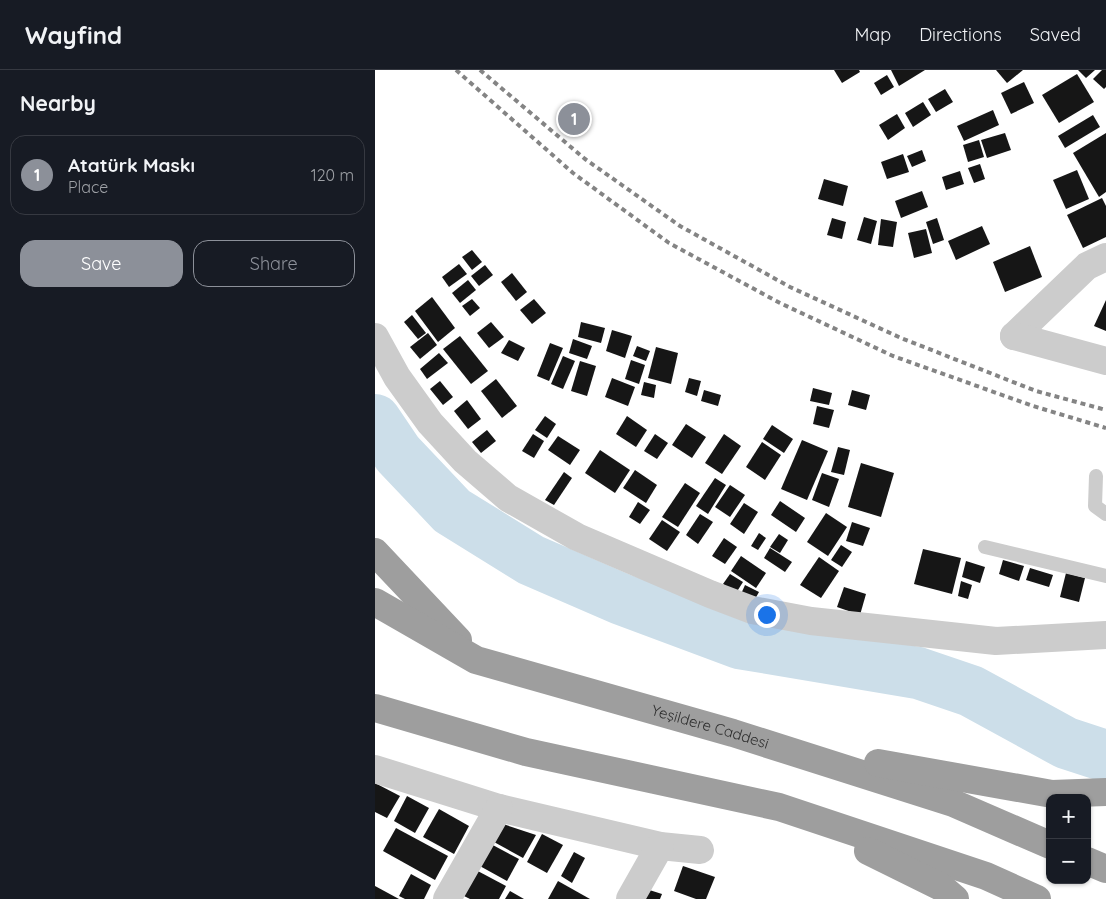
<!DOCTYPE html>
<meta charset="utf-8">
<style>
body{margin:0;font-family:Quicksand,sans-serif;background:#20242c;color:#f1f3f6}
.controls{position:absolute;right:15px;bottom:15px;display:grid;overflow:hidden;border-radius:10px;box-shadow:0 1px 4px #0004}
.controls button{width:45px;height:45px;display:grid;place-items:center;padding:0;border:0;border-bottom:1px solid #363941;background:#171b24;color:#f1f3f6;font:25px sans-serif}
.you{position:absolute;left:391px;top:544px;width:18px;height:18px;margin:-12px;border:4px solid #fff;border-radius:50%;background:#1a73e8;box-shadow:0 0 0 8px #1a73e833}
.badge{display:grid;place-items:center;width:32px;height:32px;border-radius:50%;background:#8c9099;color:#fff;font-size:16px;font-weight:700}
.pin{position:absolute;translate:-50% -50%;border:2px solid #fff;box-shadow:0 1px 5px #0006}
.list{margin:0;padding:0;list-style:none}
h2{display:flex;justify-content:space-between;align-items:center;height:65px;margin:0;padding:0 20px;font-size:21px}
h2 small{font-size:16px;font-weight:400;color:#9ea1a6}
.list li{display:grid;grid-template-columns:32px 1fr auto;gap:15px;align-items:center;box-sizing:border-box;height:80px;margin:0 10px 10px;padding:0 10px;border:1px solid #363941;border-radius:15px}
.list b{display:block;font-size:19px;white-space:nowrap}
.list p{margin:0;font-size:16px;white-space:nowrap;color:#9ea1a6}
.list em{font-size:16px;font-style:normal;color:#9ea1a6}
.actions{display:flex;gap:10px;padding:15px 20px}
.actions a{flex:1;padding:11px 0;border:1px solid #8c9099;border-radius:15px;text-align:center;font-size:18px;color:#8c9099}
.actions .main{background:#8c9099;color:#fff}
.map{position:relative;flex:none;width:731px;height:829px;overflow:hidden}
header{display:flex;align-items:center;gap:30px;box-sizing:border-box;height:70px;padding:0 25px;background:#171b24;border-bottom:1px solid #363941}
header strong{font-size:24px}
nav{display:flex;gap:28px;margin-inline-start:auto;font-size:18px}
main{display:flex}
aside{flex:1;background:#171b24}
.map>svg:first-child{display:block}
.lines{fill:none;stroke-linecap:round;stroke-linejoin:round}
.river{stroke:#ccdee9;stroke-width:52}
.building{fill:#161616}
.service{stroke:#ccc;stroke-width:14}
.minor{stroke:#ccc;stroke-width:28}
.tertiary{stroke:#ccc;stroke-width:28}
.trunk{stroke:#9e9e9e;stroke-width:28}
.rail{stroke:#848484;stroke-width:4;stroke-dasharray:5 4;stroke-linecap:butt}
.labels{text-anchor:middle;stroke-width:5;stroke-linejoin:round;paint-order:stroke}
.street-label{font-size:15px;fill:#2f2f2f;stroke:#fff}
</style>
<header>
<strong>Wayfind</strong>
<nav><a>Map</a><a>Directions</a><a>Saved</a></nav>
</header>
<main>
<aside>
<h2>Nearby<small></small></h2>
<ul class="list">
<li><span class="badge">1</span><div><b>Atatürk Maskı</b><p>Place</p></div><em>120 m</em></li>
</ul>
<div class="actions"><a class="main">Save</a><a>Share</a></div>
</aside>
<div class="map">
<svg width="731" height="829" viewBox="0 0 731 829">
<rect width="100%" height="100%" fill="#fff"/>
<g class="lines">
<!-- river -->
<polyline class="river" points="0,350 23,384 77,441 156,490 246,529 364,573 543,603 596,621 691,673 731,686"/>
</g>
<!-- building -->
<g class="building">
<polygon points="459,0 484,0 485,2 467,13"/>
<polygon points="516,0 550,0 524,16"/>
<polygon points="621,0 648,0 632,13"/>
<polygon points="703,0 720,0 711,8"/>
<polygon points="727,0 731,0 731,17 729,19 718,9"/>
<polygon points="702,4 719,32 684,53 667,25"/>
<polygon points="512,5 519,17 506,25 499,13"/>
<polygon points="649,12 659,33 636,44 626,23"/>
<polygon points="570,19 578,32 561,42 553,29"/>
<polygon points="548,32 556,45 538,57 530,43"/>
<polygon points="618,40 624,55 589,71 582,56"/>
<polygon points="522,44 530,58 513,70 504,55"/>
<polygon points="718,45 725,57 690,78 683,66"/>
<polygon points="630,63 636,80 612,88 606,70"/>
<polygon points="731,63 731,122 724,127 698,83"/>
<polygon points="604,70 609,87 593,92 588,75"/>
<polygon points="547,80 551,91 537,97 532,86"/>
<polygon points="528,84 534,102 512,109 506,92"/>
<polygon points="605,94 610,109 599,113 593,98"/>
<polygon points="702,100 714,129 691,139 678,110"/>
<polygon points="585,101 589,114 571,120 567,107"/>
<polygon points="449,109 473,116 468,136 443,129"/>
<polygon points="547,121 553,137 526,148 520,131"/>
<polygon points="727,128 731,136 731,167 708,178 692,145"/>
<polygon points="489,147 502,151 496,174 482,170"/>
<polygon points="457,148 471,152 467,169 452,165"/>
<polygon points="562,148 569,170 558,174 551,152"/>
<polygon points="506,149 522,152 518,177 503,175"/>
<polygon points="607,156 615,174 581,190 573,171"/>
<polygon points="551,159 557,183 539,188 533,163"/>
<polygon points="655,176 667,207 630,222 618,192"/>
<polygon points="97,180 107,192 97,200 87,187"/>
<polygon points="84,194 92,204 74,217 67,207"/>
<polygon points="110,195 118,205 104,216 96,206"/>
<polygon points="137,203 152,222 141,231 126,212"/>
<polygon points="93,210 101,220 85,233 77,223"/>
<polygon points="57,227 80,258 63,272 40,241"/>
<polygon points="97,229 105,238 95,246 87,236"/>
<polygon points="159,229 171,243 157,254 145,240"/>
<polygon points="731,230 731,261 719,256"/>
<polygon points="37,245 51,263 43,269 29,252"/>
<polygon points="116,252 129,267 114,278 102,263"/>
<polygon points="206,252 230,258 226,273 203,267"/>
<polygon points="237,260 257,266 250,288 231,281"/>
<polygon points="53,263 62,275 45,289 35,277"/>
<polygon points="85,266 113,301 96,314 68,279"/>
<polygon points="198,269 217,276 212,289 194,283"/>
<polygon points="134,270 150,278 143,291 126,283"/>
<polygon points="175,273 188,278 174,311 162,306"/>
<polygon points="262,276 275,281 271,291 258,286"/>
<polygon points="281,277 303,283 296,314 273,308"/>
<polygon points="64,283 73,293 52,309 45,299"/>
<polygon points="188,286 200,291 188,319 176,314"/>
<polygon points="256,290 270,295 264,314 250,309"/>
<polygon points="205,291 221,296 212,326 196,321"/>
<polygon points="237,308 260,317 253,336 230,327"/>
<polygon points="314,308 326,311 322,326 310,322"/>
<polygon points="121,309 142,336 127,348 106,321"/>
<polygon points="65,311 78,327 68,335 55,319"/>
<polygon points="269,312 281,315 279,328 266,325"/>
<polygon points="438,318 457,323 454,335 435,331"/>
<polygon points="329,320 346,325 343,336 326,331"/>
<polygon points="477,320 495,325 491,340 473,335"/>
<polygon points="92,330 106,349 93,359 79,341"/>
<polygon points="442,336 459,340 454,358 438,354"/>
<polygon points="170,346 181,354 172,368 160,360"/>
<polygon points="252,346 272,360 261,377 241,364"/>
<polygon points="311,354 331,367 317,388 297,375"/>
<polygon points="397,355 418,369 409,383 388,369"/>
<polygon points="112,360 121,371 106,383 97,372"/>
<polygon points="158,364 169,371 159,388 147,381"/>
<polygon points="280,364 293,373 282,389 269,381"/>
<polygon points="349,364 366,376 347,404 330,393"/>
<polygon points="183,366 205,380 195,395 173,380"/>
<polygon points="427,370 453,381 432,430 406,419"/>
<polygon points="387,372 406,385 390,410 371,397"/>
<polygon points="463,377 475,380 469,405 456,402"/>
<polygon points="225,380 255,400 240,423 210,403"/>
<polygon points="486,393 519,403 506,447 473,437"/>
<polygon points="260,400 282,415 271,433 248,418"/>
<polygon points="189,402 197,408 179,435 170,430"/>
<polygon points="447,403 464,409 454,437 437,430"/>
<polygon points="340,408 351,415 333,444 321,436"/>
<polygon points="310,413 325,423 303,457 287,447"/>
<polygon points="355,415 370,425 355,447 340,437"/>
<polygon points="405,431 430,448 421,462 396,445"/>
<polygon points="263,432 275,440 265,454 254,447"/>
<polygon points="369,433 383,442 369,464 355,454"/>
<polygon points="451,443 472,457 453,486 432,472"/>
<polygon points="325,444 338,452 323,474 311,465"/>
<polygon points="287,450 305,462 292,481 274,469"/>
<polygon points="477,452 495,458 488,476 471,471"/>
<polygon points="384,463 391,468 383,480 376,476"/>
<polygon points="404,464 413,470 405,483 395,477"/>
<polygon points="349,468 362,477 350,494 337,486"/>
<polygon points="466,475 477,482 467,497 456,490"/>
<polygon points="395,478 417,492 410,502 389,488"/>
<polygon points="548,479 586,488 577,524 539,514"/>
<polygon points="366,486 391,503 381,518 356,501"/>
<polygon points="444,487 464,501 446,528 425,515"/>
<polygon points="628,490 649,496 644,511 624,504"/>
<polygon points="591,491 610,497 605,513 587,507"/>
<polygon points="655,498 678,505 674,517 651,510"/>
<polygon points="691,503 710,508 704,532 685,527"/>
<polygon points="355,504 368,512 361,523 348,514"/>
<polygon points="586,511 597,515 593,529 583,526"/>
<polygon points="370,515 384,522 379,531 366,524"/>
<polygon points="469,517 491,524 485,545 462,537"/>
<polygon points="0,713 25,726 12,748 0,742"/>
<polygon points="32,726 54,738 40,763 19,751"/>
<polygon points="64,739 94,756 79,784 48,767"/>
<polygon points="128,754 161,765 148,788 119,772"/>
<polygon points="21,758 73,786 60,810 8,781"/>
<polygon points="167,764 188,775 172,803 152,792"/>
<polygon points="114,773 144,789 132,811 103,795"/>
<polygon points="199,782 210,788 197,813 186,806"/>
<polygon points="308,796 340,807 331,829 321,829 299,821"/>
<polygon points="99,799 131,816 124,829 95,829 85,824"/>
<polygon points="36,804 56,815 49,829 30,829 24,826"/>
<polygon points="183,811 215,829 173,829"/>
<polygon points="0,816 24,829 0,829"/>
<polygon points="268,818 287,824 285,829 264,829"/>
<polygon points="135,821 149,829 130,829"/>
</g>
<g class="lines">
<!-- service -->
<g class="service">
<polyline points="721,406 720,436 731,444"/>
<polyline points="610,477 731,506"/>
</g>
<!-- minor -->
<g class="minor">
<polyline points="639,266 712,196 731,187"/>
<polyline points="639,266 731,291"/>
<polyline points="0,699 124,738 285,776 325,780"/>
<polyline points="72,829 124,738"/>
<polyline points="255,829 285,776"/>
</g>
<!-- tertiary -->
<polyline class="tertiary" points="0,267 22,307 55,353 90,391 133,428 202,467 335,524 377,540 436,551 621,571 731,565"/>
<!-- trunk -->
<g class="trunk">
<polyline points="0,482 83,570"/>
<path id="s1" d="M 0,532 L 101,590 L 358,663 L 578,733 L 675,775"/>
<polyline points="0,638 151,682 404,737 611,806 662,829"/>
<polyline points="503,693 677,724 731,722"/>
<polyline points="493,781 566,817 580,829"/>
<polyline points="712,791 731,799"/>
</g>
<!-- rail -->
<g class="rail">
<polyline points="81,0 198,103 294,173 405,233 518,286 658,336 731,358"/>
<polyline points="105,0 210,89 305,156 415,217 526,268 661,321 731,340"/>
</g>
</g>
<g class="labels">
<!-- street labels -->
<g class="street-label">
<text dy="5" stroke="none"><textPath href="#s1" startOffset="360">Yeşildere Caddesi</textPath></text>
</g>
</g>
</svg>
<div class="controls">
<button>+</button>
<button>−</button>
</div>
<div class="you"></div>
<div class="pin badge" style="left:199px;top:49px">1</div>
</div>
</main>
